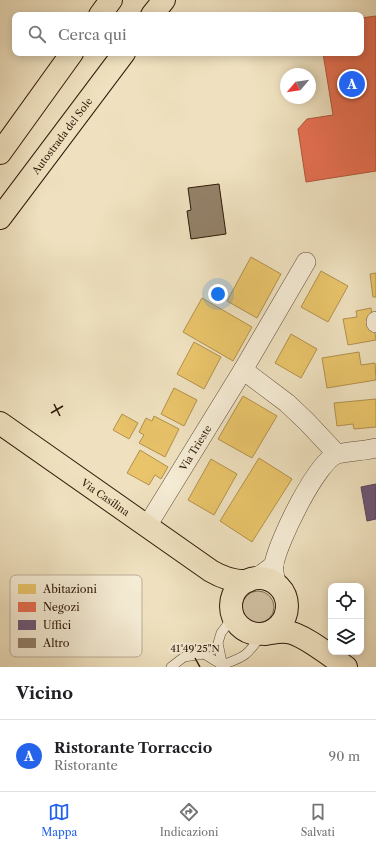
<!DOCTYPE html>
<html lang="it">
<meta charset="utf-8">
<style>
body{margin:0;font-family:"Libre Caslon Text",serif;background:#f2f2f2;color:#202124}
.controls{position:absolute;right:12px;bottom:12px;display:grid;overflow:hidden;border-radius:8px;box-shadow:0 2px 10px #0003}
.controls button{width:36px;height:36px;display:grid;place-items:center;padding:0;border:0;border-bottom:1px solid #e0e0e0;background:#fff;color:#202124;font:20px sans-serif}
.compass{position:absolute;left:280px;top:68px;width:36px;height:36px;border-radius:50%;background:#fff;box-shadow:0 2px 10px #0003;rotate:241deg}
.you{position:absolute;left:218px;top:294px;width:14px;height:14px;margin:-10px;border:3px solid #fff;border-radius:50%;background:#1a73e8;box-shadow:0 0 0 6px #1a73e833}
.badge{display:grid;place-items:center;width:26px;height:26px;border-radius:50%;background:#2563eb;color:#fff;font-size:13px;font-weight:700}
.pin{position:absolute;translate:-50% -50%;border:2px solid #fff;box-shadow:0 1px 4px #0006}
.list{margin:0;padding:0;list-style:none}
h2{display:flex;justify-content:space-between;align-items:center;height:52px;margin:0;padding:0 16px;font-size:17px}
h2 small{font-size:13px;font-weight:400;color:#757577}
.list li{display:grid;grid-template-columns:26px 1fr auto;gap:12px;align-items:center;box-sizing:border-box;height:72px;padding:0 16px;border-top:1px solid #e0e0e0}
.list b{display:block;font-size:15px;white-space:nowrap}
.list p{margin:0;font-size:13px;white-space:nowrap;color:#757577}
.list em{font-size:13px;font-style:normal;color:#757577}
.icon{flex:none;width:22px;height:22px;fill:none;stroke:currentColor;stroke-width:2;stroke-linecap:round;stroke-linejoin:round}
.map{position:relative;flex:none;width:376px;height:667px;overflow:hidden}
.search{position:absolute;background:#fff;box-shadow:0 2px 10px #0003;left:12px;right:12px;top:12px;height:44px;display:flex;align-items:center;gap:10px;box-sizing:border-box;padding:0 14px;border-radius:8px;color:#757577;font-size:15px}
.sheet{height:124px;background:#fff}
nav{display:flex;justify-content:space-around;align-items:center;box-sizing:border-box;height:56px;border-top:1px solid #e0e0e0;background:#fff;font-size:11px;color:#757577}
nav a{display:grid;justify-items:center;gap:2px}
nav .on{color:#2563eb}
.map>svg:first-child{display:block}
.green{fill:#cfbfa0;stroke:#806c55}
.homes{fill:#e9c46a;stroke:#b2914d}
.shops{fill:#e76f51;stroke:#b0563c}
.offices{fill:#6d597a;stroke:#5b4658}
.building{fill:#938168;stroke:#301a0a}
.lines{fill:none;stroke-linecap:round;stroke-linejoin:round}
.lane-casing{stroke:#604c37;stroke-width:10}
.street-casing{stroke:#604c37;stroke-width:20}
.primary-casing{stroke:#301a0a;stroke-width:24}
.highway-casing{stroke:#301a0a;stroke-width:24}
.lane{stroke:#f5ecd5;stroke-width:9}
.street{stroke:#f5ecd5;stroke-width:19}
.primary{stroke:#efe1bf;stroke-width:22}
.highway{stroke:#efe1bf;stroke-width:22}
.ticks{fill:none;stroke:#301a0a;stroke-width:1.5}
.labels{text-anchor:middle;stroke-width:4;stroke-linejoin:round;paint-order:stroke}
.street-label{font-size:10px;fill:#301a0a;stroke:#f5ecd5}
.key{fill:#f5ecd5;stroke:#baad98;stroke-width:1}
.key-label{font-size:11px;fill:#301a0a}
.ticks-label{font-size:10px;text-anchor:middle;fill:#301a0a;stroke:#f5ecd5;stroke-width:4;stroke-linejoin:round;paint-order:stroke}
</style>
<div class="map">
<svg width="376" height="667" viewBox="0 0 376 667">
<rect width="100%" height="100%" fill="#efe1bf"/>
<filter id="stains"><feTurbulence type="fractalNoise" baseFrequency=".005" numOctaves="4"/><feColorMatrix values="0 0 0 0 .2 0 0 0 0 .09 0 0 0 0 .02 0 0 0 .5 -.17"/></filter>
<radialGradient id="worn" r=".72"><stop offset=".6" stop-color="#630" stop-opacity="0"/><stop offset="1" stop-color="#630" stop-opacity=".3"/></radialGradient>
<!-- green -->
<circle class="green" cx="258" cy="607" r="16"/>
<!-- homes -->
<g class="homes">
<polygon points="251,257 281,274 257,318 227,301"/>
<polygon points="321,271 348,286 328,322 301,307"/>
<polygon points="376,273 376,297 373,297 370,274"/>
<polygon points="202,298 252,327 233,361 183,332"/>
<polygon points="371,308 376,340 348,345 343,319 357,317 356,311"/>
<polygon points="291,334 317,349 301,378 275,363"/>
<polygon points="194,342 221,357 204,389 177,374"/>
<polygon points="359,352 361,365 375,363 376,380 327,388 322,358"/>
<polygon points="174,388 197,400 184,426 161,414"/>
<polygon points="243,396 277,416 252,458 218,439"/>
<polygon points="376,399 376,427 354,429 353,424 337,426 334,403"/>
<polygon points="122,414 138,423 129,439 113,430"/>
<polygon points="154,416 179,429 165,457 139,443 144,435 139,432 146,418 152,421"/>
<polygon points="140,450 168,467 161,479 155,475 149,485 127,473"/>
<polygon points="259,458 292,479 252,542 220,521"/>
<polygon points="211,459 237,474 214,515 188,500"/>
</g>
<!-- shops -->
<polygon class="shops" points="376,16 376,171 306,182 298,129 307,119 333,115 323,53 361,53 361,18"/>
<!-- offices -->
<polygon class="offices" points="376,484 376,519 367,521 361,487"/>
<!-- building -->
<polygon class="building" points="219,184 226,234 191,239 187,211 191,210 188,188"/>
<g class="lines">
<defs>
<g id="lane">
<path d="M 171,667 L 184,657 L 204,654 L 222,665 C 245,657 248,655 261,635"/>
<polyline points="223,667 218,643 221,633 233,617"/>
</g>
<g id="street">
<polyline points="376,321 376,323"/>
<polyline points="243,370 287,403 307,422 337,454"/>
<path id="s1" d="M 147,526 L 243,370 L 306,262"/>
<polyline points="251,579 262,574 274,565"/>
<path d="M 277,585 C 275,579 273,571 274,564 C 278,542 316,462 337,454 C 340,453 345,453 349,452 C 358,451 367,450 376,448"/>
</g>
<g id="primary">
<path id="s2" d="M 0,423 L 211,571 C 223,578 234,582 248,581"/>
<circle cx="259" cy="606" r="28"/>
<path d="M 265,634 C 272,633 280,631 287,632 C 302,633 333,658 346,667"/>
</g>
<g id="highway">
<polyline points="100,15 111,0"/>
<polyline points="152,15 164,0"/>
<polyline points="0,153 72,53"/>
<path id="s3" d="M 0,218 L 124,53"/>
</g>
</defs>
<!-- lane casing -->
<use href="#lane" class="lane-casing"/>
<!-- street casing -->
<use href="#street" class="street-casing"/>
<!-- primary casing -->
<use href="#primary" class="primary-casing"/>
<!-- highway casing -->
<use href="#highway" class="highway-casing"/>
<!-- lane -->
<use href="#lane" class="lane"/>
<!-- street -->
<use href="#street" class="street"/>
<!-- primary -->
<use href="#primary" class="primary"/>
<!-- highway -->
<use href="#highway" class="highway"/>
</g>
<!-- ticks -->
<path class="ticks" d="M 54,404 L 60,416M 51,413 L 63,406M 195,658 L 200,667"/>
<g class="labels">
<!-- street labels -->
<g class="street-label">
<text dy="4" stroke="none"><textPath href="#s3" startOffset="103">Autostrada del Sole</textPath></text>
<text dy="4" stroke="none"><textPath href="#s1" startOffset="92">Via Trieste</textPath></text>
<text dy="4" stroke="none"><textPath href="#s2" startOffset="129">Via Casilina</textPath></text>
</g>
</g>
<!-- legend -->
<rect x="10" y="575" width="132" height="82" rx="6" class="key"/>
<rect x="18" y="584" width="18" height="10" fill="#e9c46a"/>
<rect x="18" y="602" width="18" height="10" fill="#e76f51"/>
<rect x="18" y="620" width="18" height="10" fill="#6d597a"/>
<rect x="18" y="638" width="18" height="10" fill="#938168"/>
<g class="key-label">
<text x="43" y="593">Abitazioni</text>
<text x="43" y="611">Negozi</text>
<text x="43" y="629">Uffici</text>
<text x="43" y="647">Altro</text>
</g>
<g class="ticks-label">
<text x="195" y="652">41°49'25"N</text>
</g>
<rect width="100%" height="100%" filter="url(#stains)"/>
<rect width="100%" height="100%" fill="url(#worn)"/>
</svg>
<div class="controls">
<button><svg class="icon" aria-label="locate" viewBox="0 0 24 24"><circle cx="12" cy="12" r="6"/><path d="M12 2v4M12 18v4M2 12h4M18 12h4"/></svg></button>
<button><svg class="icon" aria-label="layers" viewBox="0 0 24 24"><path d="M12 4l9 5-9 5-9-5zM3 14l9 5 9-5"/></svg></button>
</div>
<svg class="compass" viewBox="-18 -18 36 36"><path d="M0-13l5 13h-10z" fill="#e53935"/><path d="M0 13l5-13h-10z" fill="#757577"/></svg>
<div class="you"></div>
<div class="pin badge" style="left:352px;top:84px">A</div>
<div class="search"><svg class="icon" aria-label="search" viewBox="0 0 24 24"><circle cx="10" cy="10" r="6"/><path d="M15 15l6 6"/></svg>Cerca qui</div>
</div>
<section class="sheet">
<h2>Vicino<small></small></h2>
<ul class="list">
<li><span class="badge">A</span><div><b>Ristorante Torraccio</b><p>Ristorante</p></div><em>90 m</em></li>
</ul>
</section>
<nav>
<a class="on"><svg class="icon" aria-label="map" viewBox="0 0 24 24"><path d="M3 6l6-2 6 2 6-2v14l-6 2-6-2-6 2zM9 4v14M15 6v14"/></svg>Mappa</a>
<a><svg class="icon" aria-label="directions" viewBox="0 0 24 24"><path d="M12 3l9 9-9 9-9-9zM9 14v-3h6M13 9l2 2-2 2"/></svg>Indicazioni</a>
<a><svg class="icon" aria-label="saved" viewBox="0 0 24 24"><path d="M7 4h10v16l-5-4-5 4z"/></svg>Salvati</a>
</nav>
